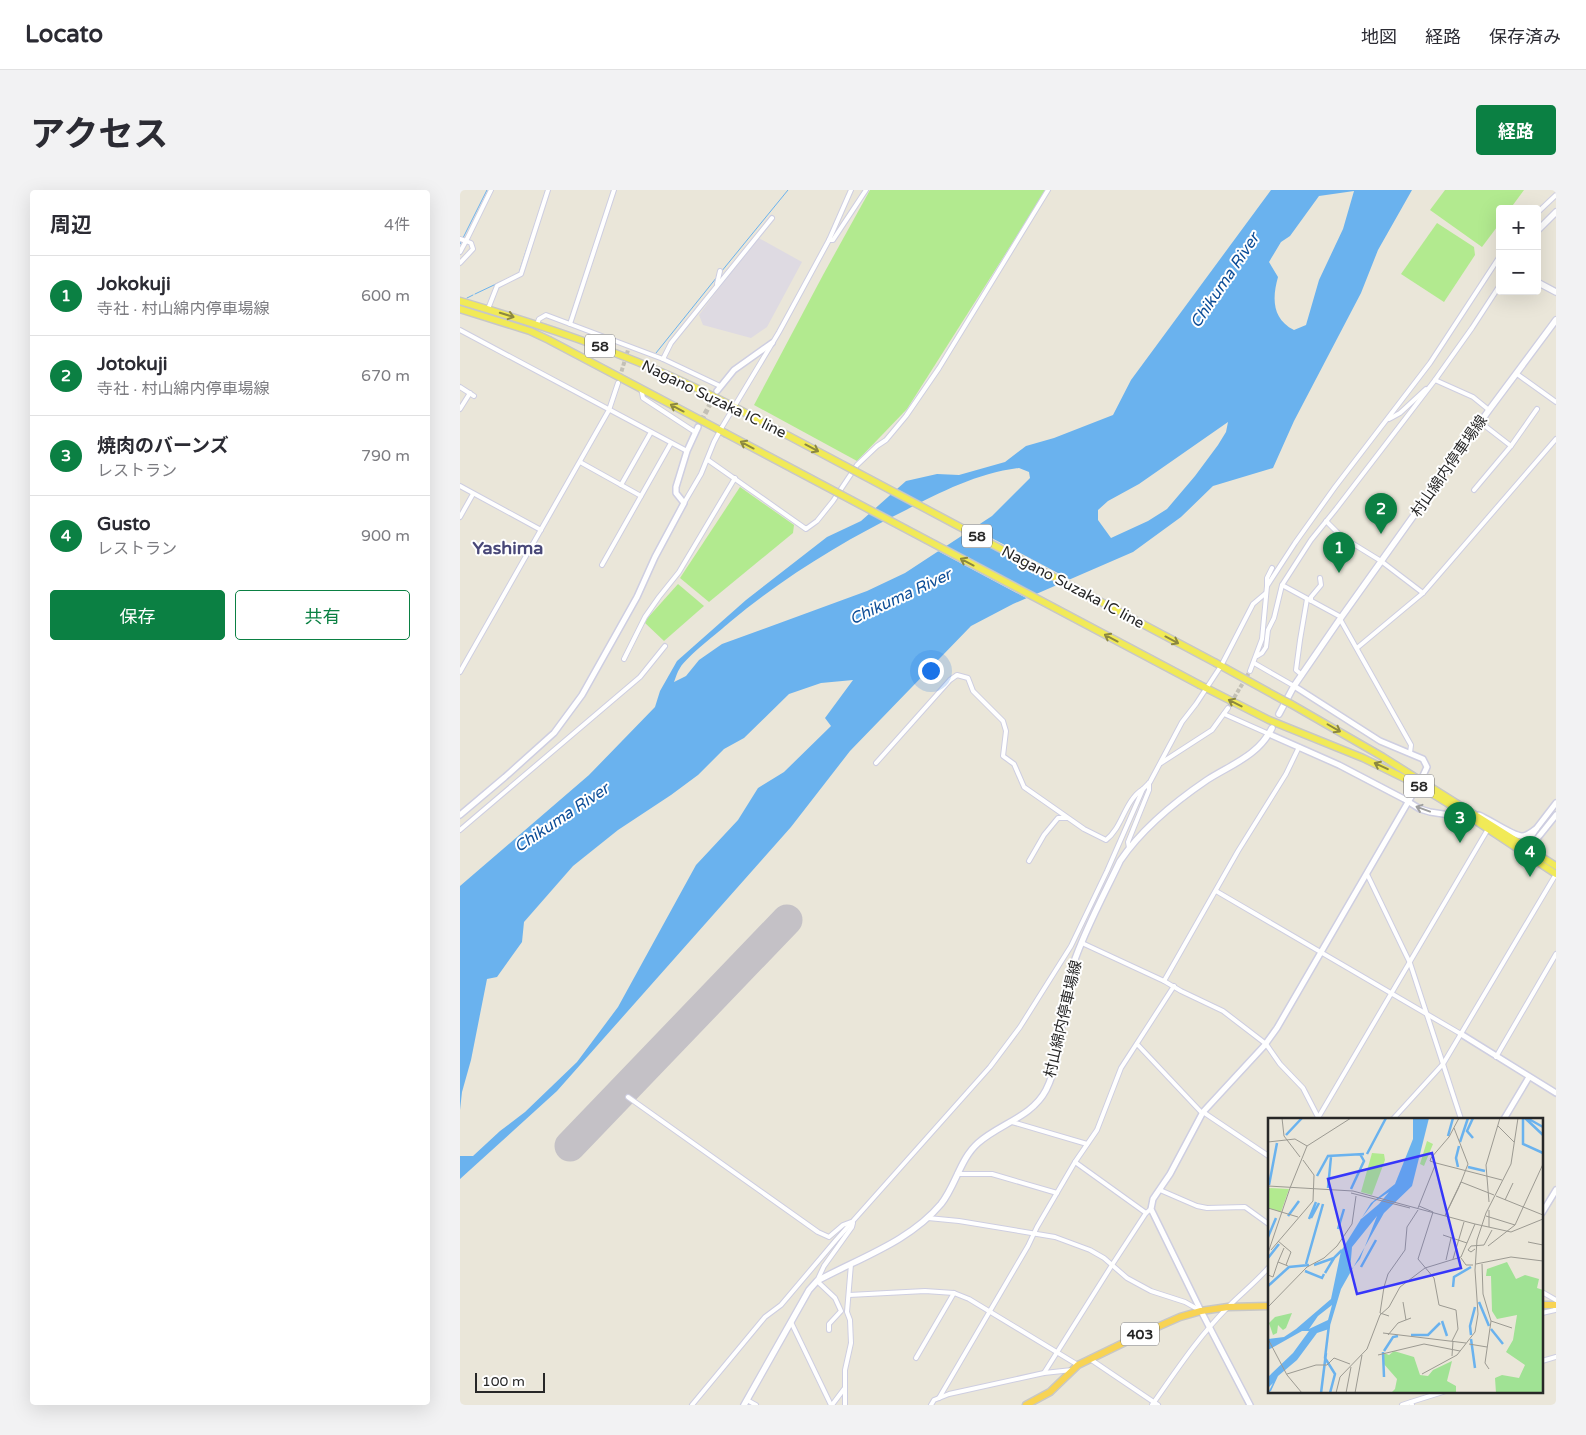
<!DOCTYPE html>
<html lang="ja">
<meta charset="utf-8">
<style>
body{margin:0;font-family:"Varela Round","Noto Sans JP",sans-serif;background:#f2f2f3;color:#2b2b33}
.controls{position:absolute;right:15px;top:15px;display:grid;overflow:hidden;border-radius:5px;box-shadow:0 5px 20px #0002}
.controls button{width:45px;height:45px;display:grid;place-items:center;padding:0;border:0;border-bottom:1px solid #e1e1e2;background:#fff;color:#2b2b33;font:25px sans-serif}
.scale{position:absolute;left:15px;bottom:12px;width:70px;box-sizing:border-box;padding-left:5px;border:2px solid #272727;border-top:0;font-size:14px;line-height:18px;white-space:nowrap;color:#272727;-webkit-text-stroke:4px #fff;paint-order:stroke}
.you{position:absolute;left:470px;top:480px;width:18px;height:18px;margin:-12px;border:4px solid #fff;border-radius:50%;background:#1a73e8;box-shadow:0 0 0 8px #1a73e833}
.badge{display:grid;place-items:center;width:32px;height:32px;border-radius:50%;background:#0b8043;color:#fff;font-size:16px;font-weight:700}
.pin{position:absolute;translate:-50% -41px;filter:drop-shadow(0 1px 2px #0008)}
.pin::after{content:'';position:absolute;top:26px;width:18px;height:15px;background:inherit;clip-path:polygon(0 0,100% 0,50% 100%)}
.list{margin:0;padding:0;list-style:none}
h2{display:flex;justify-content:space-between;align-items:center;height:65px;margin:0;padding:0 20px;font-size:21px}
h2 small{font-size:16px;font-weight:400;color:#7c7c81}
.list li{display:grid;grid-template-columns:32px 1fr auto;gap:15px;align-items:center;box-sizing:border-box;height:80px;padding:0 20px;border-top:1px solid #e1e1e2}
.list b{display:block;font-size:19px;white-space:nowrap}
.list p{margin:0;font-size:16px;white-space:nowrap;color:#7c7c81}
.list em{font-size:16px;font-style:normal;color:#7c7c81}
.actions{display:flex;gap:10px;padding:15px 20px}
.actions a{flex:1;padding:11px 0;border:1px solid #0b8043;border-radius:5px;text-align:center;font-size:18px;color:#0b8043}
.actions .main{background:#0b8043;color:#fff}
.map{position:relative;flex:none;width:1096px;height:1215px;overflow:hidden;border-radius:5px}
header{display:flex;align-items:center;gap:30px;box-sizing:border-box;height:70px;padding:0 25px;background:#fff;border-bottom:1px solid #e1e1e2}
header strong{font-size:24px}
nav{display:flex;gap:28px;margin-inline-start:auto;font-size:18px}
.intro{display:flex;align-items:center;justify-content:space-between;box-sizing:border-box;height:120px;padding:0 30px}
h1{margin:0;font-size:35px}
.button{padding:12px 22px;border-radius:5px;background:#0b8043;color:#fff;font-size:18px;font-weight:700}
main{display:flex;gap:30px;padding:0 30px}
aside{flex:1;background:#fff;border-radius:5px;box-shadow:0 5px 20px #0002}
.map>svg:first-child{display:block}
.industrial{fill:#dedae2}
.pitch{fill:#b2ea8f}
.water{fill:#6ab2ee;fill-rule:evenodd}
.pier{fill:#eae6d9}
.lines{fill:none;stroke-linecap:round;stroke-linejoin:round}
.stream{stroke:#6ab2ee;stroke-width:1}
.runway{stroke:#c4c1c6;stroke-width:31}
.minor-tunnel{stroke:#c3c0b5;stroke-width:4;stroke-dasharray:4 2;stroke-linecap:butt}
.tertiary-tunnel{stroke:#c3c0b5;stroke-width:5;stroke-dasharray:5 2.5;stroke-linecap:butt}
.minor-casing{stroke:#cecee1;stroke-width:6}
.tertiary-casing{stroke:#cecee1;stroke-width:8}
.secondary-casing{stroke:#cecee1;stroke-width:8}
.primary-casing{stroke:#c7c7c7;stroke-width:9}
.trunk-casing{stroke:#c7c7c7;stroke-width:9}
.minor{stroke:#fff;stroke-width:4}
.tertiary{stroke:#fff;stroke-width:5}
.secondary{stroke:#fff;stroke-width:5.5}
.primary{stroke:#f1ea57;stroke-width:6}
.trunk{stroke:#f8d353;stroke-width:6}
.primary-bridge-casing{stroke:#c7c7c7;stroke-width:9;stroke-linecap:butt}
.primary-bridge{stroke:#f1ea57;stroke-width:6}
.oneway{stroke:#8c883f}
.oneway2{stroke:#9e9e9e}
.labels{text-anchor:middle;stroke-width:4;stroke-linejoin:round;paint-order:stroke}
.shield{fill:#fff;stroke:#686868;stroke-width:1}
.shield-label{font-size:14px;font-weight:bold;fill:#272727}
.street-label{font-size:15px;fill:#272727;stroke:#fff}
.water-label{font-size:16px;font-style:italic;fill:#0c4d97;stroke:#fff}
.quarter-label{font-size:18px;font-weight:bold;fill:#494878;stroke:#fff}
.inset-river{fill:none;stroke:#6ab2ee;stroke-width:2.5}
.inset-road{fill:none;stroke:#9c9a92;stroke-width:1}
.view{fill:#3636fa;fill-opacity:0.15;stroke:#3636fa;stroke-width:2.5}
.inset-edge{fill:none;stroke:#272727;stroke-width:2.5}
</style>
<header>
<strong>Locato</strong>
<nav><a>地図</a><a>経路</a><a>保存済み</a></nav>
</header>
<div class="intro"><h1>アクセス</h1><a class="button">経路</a></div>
<main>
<aside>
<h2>周辺<small>4件</small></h2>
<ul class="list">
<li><span class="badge">1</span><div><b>Jokokuji</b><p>寺社 · 村山綿内停車場線</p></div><em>600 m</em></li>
<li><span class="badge">2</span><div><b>Jotokuji</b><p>寺社 · 村山綿内停車場線</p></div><em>670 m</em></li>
<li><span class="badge">3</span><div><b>焼肉のバーンズ</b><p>レストラン</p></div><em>790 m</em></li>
<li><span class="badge">4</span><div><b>Gusto</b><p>レストラン</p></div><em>900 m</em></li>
</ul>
<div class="actions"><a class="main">保存</a><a>共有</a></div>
</aside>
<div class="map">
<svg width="1096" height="1215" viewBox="0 0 1096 1215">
<rect width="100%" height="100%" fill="#eae6d9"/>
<!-- industrial -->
<polygon class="industrial" points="297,47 342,72 307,137 291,148 243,135 239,125"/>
<!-- pitch -->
<g class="pitch">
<polygon points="410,0 586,0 447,219 397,271 294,215 363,85"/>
<polygon points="985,0 1064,0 1050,19 1040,19 1040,33 1022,57 970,20"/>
<polygon points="977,33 1014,57 1015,65 984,112 941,84"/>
<polygon points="280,297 334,335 333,343 249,412 220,388"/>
<polygon points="218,394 244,416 204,451 184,432"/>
</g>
<!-- water -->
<path class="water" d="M 811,0 L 952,0 L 918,60 L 901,103 L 834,231 L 813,278 L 753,296 L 721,327 L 673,362 L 553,414 L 511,436 L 390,561 L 331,637 L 97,901 L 0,989 L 0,966 L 13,966 L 40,941 L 65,922 L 117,872 L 158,817 L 236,675 L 278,630 L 298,598 L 324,582 L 371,536 L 365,528 L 393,490 L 361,493 L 329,504 L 284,548 L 264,559 L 238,585 L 211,605 L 158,640 L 113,676 L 64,732 L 62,752 L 37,787 L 27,789 L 11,870 L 2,902 L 0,920 L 0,696 L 129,585 L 195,517 L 200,501 L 217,471 L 286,410 L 367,347 L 401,331 L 446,291 L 477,284 L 499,285 L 545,272 L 566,256 L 594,248 L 653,225 L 671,190 ZM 894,1 L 883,39 L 859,90 L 846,135 L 834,140 C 812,129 812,108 818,87 L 809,72 L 821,52 L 830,46 L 859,6 ZM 768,232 L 766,242 L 758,255 L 735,286 L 707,319 L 688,331 L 651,348 L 638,330 L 638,320 L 648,311 L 679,294 ZM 559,278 L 569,282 L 570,288 L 532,326 L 445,383 L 407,401 L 262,454 L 239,470 L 226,486 L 214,492 C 216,487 217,482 220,478 C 227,466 259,442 270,432 C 324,387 383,351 446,320 C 481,302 518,283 559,278 Z"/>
<!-- pier -->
<g class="pier">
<polygon points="511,337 611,390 602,394 503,342"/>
<polygon points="482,356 576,406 568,409 476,360"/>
</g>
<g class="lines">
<!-- stream -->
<g class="stream">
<polyline points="0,54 27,0"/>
<polyline points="68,56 86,0"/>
<polyline points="261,82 328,0"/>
<polyline points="59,83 67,58"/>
<polyline points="15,104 53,86"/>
<polyline points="7,108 13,105"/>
<polyline points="196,163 257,87"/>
</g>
<!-- runway -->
<polyline class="runway" points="110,956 327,730"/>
<!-- minor-tunnel -->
<g class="minor-tunnel">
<polyline points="158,193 168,160"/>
<polyline points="768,518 790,481"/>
</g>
<!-- tertiary-tunnel -->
<polyline class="tertiary-tunnel" points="238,237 257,201"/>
<defs>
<g id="minor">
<polyline points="1077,23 1096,5"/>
<polyline points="0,49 6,51 0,62"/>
<polyline points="369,50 373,50 406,0"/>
<polyline points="0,73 13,59 11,53 6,51 31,0"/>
<polyline points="257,94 260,81"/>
<polyline points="28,119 37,96 61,84 88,0"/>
<polyline points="77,134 79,129 86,125 94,128 203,169 260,196"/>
<polyline points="110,134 154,0"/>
<polyline points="0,140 227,261"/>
<polyline points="203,169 211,153 312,28"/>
<polyline points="1057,184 1096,212"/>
<polyline points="975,190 1013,207 1029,220"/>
<polyline points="0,197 14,206"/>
<polyline points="181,198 183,208 235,242"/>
<polyline points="0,219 10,203"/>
<polyline points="929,229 940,223 966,199"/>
<polyline points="1051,256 1077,219"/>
<polyline points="248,270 346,339 357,331 373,311 397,275 417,256 426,250 446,226 479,178 588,0"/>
<polyline points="120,272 181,306"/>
<polyline points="161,295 191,242"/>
<polyline points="0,296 81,340"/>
<polyline points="1014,300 1051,256 1020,232"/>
<polyline points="224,313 241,284 254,252 262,237 319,142 369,50 391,0"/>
<polyline points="0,327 13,304"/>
<polyline points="866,331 882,347 921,371 963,403"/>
<polyline points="142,375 211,253"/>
<polyline points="807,396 807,388 812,378"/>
<polyline points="851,411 851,407 861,395 860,388"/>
<polyline points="881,427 822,395 851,350 876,319 975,190 1012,138 1040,95"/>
<polyline points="880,429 951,555 950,563"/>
<polyline points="897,458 963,403 1096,249"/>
<polyline points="797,466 802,463 806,457 808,440 814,428 822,395"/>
<polyline points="164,469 185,427 199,407 219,382 275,288"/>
<polyline points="794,473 834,496"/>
<polyline points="790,481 802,449 807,396 835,353 875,297 970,173 1040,66"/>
<polyline points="0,482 149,220 158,193"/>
<polyline points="842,485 836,480 840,450 847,409"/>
<polyline points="764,524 809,544"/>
<path d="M 416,573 L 490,490 L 497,485 L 508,488 L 513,501 L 543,531 L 546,541 L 543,566 L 554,574 L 564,597 L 624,639 L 646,650 C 663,637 664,611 683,599"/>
<polyline points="701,573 752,540 768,518"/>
<polyline points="0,640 180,487 205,456"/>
<polyline points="669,658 668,652 689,600 689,593"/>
<polyline points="569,671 584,645 598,628 607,628"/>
<polyline points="907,684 950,773 1001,929"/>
<polyline points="756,701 1001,844"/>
<polyline points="622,753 704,791 721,801 763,821 806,854 820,874 843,898 859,929"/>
<polyline points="704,791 778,661 826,584 839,557"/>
<polyline points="677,854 742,923"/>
<polyline points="1036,867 1096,764"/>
<polyline points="168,907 358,1042 369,1047 383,1035 391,1032"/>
<polyline points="743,922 810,967"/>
<polyline points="858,928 1028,639"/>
<polyline points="933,929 983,874 1096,684"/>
<polyline points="552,932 627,954"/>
<polyline points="615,972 686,1023"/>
<polyline points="497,984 532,984 597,1003"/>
<polyline points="700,1000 737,1016 747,1018 785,1017 810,1035"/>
<polyline points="468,1028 499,1031 595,1047 630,1060 644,1068 667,1088 691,1101 725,1112 741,1121"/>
<polyline points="1082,1102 1096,1110"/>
<polyline points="389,1105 465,1101 494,1103 509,1109 618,1175"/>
<polyline points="1082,1123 1095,1120 1096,1115"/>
<polyline points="331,1132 371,1215"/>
<polyline points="369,1140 369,1134 381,1121 375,1108 357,1091 364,1076 392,1037 393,1033"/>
<polyline points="456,1168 494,1103"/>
<polyline points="630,1169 698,1215"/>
<polyline points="1082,1171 1096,1167"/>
<polyline points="584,1183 652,1075 686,1023 691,1019"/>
<polyline points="479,1208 568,1056 577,1037 615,972 637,940 661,878 714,796"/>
<polyline points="287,1210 296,1215"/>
<polyline points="951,1212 986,1201"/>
<polyline points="232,1215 305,1127 321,1115 376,1050 530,877 560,837 611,756 647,681 683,599 690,592 722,532 736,514 761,476 793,414 806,403"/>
<polyline points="372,1215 384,1199"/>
<polyline points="385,1215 385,1180 391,1153 390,1130 387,1122 391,1074"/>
<polyline points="471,1215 474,1210 489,1204 584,1183 612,1180"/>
<path d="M 692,1215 C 716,1181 739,1146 768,1117 C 782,1103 797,1091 810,1076"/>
<polyline points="942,1215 951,1212 952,1215"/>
</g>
<g id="tertiary">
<polyline points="257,201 274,180 312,153"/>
<polyline points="834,496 920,551 963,569 967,577 961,590"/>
<polyline points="809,544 879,575 944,609 960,619 970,622 1009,628"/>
<polyline points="0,625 45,587 94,543 122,505 177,407 195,367 224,313 216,303 216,297 227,261 238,237"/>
<path d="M 1019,625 C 1029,629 1053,646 1062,646 C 1067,646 1071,642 1076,639"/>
<polyline points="1063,659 1076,639 1096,613"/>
<polyline points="1068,660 1096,625"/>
<polyline points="1001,844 1096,903"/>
<polyline points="1044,929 1069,887"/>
<polyline points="1082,1023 1096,1000"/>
<polyline points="790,1215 741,1121 691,1019 693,1009 710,984 743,922 804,856 817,838 958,595"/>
</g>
<g id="secondary">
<polyline points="1077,41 1096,22"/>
<polyline points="1077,92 1096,102"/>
<polyline points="819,524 834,496 880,429 1029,220 1096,130"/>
<path d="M 284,1215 L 349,1100 L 357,1091 C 399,1068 449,1052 481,1014 C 496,995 500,969 518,953 C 539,934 572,927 586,900 C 605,862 599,815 613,775 C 625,739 644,705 660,671 C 681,640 716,611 747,590 C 772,574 798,566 812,538"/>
</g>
<g id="primary">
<path d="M 0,111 C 98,140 188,171 278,219"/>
<polyline points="0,119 70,141 89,150 265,243"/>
<polyline points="756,473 823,510"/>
<polyline points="740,495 809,530 903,568 958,595 1013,629 1096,684"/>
<polyline points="831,514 923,567 1096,676"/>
</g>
<g id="trunk">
<polyline points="1082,1115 1096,1115"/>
<polyline points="566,1215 590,1202 618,1175 686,1142 720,1127 741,1121 768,1117 810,1116"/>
</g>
</defs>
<!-- minor casing -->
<use href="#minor" class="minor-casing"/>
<!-- tertiary casing -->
<use href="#tertiary" class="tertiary-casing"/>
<!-- secondary casing -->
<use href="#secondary" class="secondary-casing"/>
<!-- primary casing -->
<use href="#primary" class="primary-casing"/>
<!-- trunk casing -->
<use href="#trunk" class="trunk-casing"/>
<!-- minor -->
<use href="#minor" class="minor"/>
<!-- tertiary -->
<use href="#tertiary" class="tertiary"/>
<!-- secondary -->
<use href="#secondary" class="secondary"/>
<!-- primary -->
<use href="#primary" class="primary"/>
<!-- trunk -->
<use href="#trunk" class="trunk"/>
<defs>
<g id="primary-bridge">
<polyline points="278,219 756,473"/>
<polyline points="265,243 740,495"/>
<polyline points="823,510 831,514"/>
</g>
</defs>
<!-- primary-bridge casing -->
<use href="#primary-bridge" class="primary-bridge-casing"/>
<!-- primary-bridge -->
<use href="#primary-bridge" class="primary-bridge"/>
</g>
<!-- one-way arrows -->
<defs><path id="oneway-shaft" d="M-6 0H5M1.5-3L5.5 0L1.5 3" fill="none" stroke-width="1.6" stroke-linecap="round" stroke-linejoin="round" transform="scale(1.25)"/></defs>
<g class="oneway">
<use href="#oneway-shaft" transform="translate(47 125) rotate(17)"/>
<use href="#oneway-shaft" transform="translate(217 218) rotate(-152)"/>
<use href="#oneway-shaft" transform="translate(287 255) rotate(-152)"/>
<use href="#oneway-shaft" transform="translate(352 258) rotate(28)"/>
<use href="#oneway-shaft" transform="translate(507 372) rotate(-152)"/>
<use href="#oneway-shaft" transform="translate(651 448) rotate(-152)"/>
<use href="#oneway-shaft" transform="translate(712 450) rotate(28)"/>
<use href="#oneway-shaft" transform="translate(775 513) rotate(-153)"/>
<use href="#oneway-shaft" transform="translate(874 538) rotate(30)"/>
<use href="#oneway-shaft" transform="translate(921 576) rotate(-155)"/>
</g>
<use class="oneway2" href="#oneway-shaft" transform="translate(963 619) rotate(-160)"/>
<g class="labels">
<!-- shield labels -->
<g class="shield">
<rect x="125" y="144.5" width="30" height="23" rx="4"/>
<rect x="502" y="334.5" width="30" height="23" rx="4"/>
<rect x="944" y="584.5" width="30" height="23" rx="4"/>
<rect x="661" y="1132.5" width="38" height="23" rx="4"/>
</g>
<g class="shield-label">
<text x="140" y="161">58</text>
<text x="517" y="351">58</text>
<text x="959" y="601">58</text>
<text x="680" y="1149">403</text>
</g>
<!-- street labels -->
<g class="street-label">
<text transform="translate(254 209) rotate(26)" y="5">Nagano Suzaka IC line</text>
<text transform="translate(989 276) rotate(-55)" y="5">村山綿内停車場線</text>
<text transform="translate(613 397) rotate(28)" y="5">Nagano Suzaka IC line</text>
<text transform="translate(603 829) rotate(-77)" y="5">村山綿内停車場線</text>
</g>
<!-- water labels -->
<g class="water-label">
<text transform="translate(764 90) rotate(-56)" y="6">Chikuma River</text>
<text transform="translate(440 406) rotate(-25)" y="6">Chikuma River</text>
<text transform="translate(101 627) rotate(-34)" y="6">Chikuma River</text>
</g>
<!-- quarter labels -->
<g class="quarter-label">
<text x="48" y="364">Yashima</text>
</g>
</g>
<!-- overview -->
<g transform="translate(808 928)">
<rect width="275" height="275" fill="#eae6d9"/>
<path d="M 239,144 L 248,161 L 257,157 L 271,161 L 269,170 L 275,172 L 275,275 L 228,275 L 227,260 L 234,257 L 251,260 L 257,247 L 238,234 L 245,222 L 249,197 L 229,201 L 224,193 L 223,158 L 218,158 L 219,151 ZM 24,195 L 18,210 L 15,212 L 10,207 L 9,215 L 5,217 L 1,205 L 7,199 ZM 126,233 L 146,239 L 152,257 L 160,258 L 165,252 L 184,243 L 179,263 L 188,268 L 188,275 L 123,275 L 127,271 L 129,261 L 115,245 L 115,239 L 116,235 L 121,237 Z" fill="#a0e294"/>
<path d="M 159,23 L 165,26 L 156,48 L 152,46 ZM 104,35 L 116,36 L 117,42 L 104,77 L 93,74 ZM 0,70 L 21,71 L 13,94 L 0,90 Z" fill="#b2ea8f"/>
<path d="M 145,0 L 161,0 L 144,68 L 116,95 L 73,171 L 61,211 L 49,215 L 29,242 L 10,258 L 3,273 L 0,275 L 5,265 L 0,270 L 0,259 L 25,235 L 41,213 L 34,213 L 0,232 L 0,221 L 16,219 L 28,211 L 63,181 L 73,133 L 103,85 L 127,66 L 145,21 ZM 121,74 L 111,86 L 92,102 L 106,84 ZM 109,98 L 92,141 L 82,153 L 84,129 ZM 64,187 L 60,202 L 41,211 L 50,198 Z" fill="#6ab2ee" fill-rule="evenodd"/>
<path class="inset-river" d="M 255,0 L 255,26 L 275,35M 257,0 L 275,17M 259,0 L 275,9M 18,17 L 34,0M 180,18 L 185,0M 205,20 L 199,13 L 205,0M 192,24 L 200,0M 99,36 L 118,0M 190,49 L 188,40 L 191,28M 200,49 L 217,53M 49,58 L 60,38 L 96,36M 1,67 L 9,25M 60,70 L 63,39M 83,71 L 96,43 L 92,36M 20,98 L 31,83M 43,100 L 51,85M 41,101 L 48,84M 70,111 L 76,91M 0,119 L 8,100M 0,140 L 11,126M 38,146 L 55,86M 46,147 L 66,140 L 74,132M 93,149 L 108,122M 37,153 L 54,160 L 56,156M 57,155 L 66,140M 0,168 L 21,149 L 41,147M 185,169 L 186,159 L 203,149M 211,184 L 221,208M 174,203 L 179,218M 61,207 L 57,240 L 67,256 L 62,275M 223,211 L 235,226M 143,217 L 160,217 L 172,205M 203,217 L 202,208 L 207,189M 203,221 L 207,250M 116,233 L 125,219 L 130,218M 115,234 L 116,259M 53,275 L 58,235"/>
<path class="inset-road" d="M 14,0 L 16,18 L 32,39M 230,8 L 246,24M 186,10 L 200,46 L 193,64 L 226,77M 0,24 L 27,21 L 39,28M 168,45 L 234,62M 193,64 L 190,71 L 177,98 L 179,93 ZM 0,68 L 85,73 L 207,106M 22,70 L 39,28 L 83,0M 83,75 L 142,90M 228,78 L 275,97M 237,82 L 245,65M 221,84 L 218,47 L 232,0M 151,88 L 165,94M 0,90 L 30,99M 150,90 L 168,45 L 162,43 L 163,40 L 181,19 L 191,0M 221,92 L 221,109M 165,94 L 150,141 L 166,160 L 171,187 L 188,192 L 190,211 L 184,223M 218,98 L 247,107M 175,117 L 199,125M 10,123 L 23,134 L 18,147M 260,124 L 275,127M 220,128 L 247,107 L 275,46M 207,131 L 203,134 L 200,132 L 203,128 L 216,127 L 224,112M 3,132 L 45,83 L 46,57 L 35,42M 0,135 L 22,70M 193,140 L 198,147 L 205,147M 185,141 L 196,104M 178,142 L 183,120M 10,144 L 16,130M 208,146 L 243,139 L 275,143M 214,146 L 215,176 L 223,203 L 217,245 L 221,251M 0,157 L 5,159 L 10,144 L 20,148M 135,184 L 138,202M 0,189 L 39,149 L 56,140 L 69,128 L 84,106 L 88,78M 121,198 L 112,195 L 116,169 L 120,156 L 137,132 L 139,109 L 150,92M 223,203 L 244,210M 115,215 L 198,225M 120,217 L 130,205 L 143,200M 0,221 L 19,257 L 34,275M 201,226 L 219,229M 110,237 L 156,226 L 192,233M 184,238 L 185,223M 19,256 L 48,247 L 59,247 L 66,240 L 82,246M 154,256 L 189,237 L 207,214 L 210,196 L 207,152 L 209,122 L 218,95 L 243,46 L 250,0M 68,275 L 72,259 L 99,231 L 112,197 L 121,189 L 132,169 L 157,150 L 193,139 L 207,106 L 243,114 L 275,101M 78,275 L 83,249M 87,275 L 94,237"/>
<path class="view" d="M 164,35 L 193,150 L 89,176 L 60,61 Z"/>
<rect width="275" height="275" class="inset-edge"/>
</g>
</svg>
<div class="controls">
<button>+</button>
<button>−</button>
</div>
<div class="scale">100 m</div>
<div class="you"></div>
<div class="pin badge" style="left:879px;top:383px">1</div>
<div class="pin badge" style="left:921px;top:344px">2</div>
<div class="pin badge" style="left:1000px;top:653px">3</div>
<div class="pin badge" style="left:1070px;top:687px">4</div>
</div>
</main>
